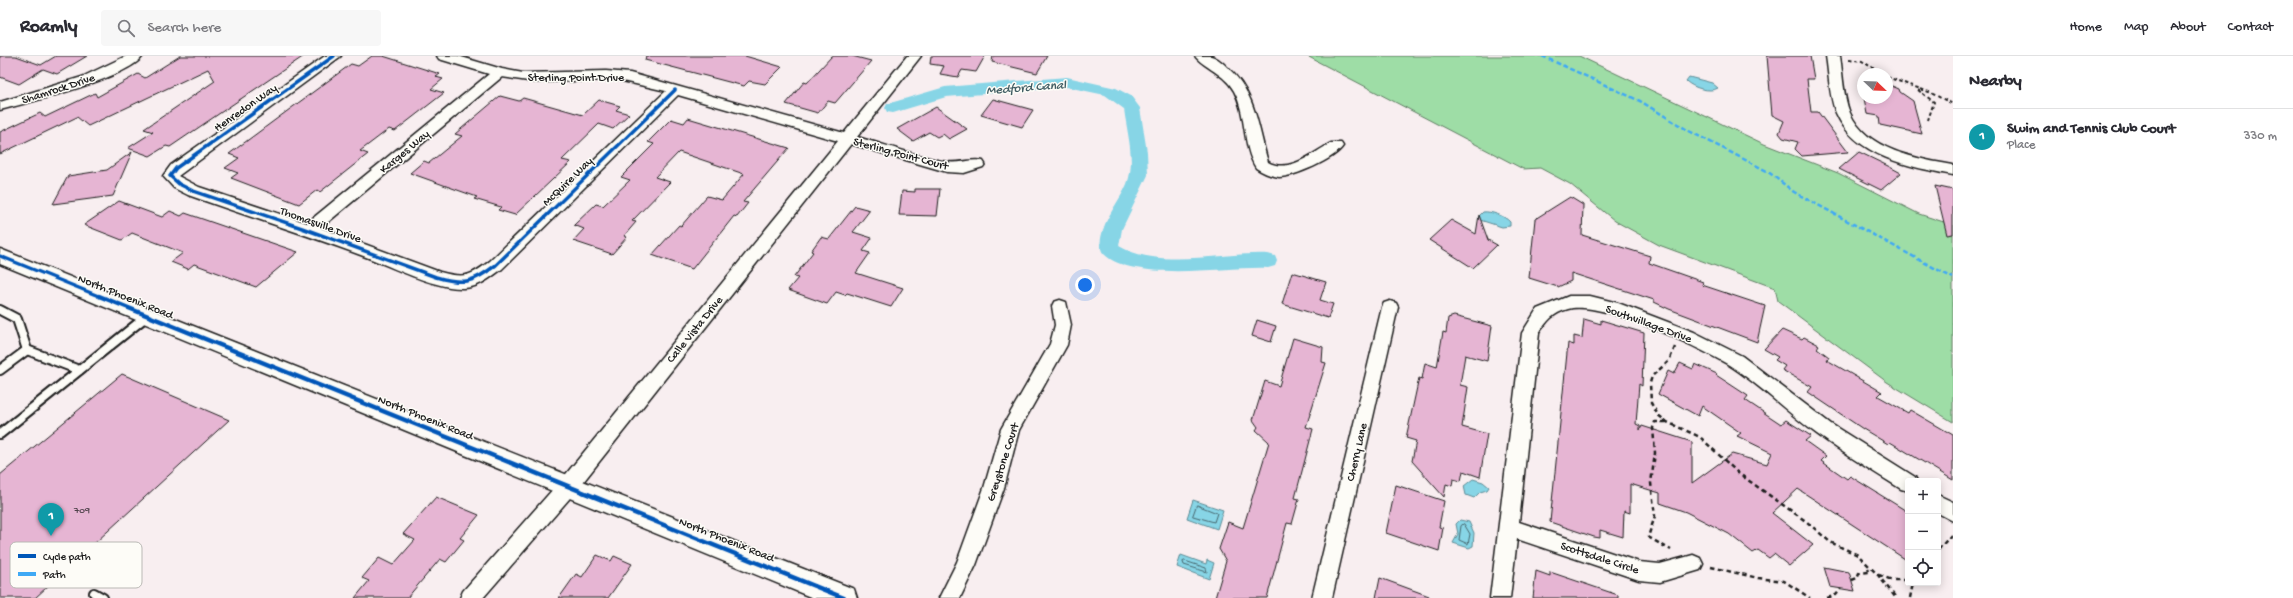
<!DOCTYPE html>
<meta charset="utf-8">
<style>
body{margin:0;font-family:"Gochi Hand",sans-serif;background:#f7f7f7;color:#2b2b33}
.controls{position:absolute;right:12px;bottom:12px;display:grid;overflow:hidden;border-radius:4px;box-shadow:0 2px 10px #0003}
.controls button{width:36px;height:36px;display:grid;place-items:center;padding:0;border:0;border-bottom:1px solid #e1e1e2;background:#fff;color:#2b2b33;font:20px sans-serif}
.compass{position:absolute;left:1857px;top:12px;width:36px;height:36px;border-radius:50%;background:#fff;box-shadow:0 2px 10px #0003;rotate:113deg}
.you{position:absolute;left:1085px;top:229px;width:14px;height:14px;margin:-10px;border:3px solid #fff;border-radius:50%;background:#1a73e8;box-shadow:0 0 0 6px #1a73e833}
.badge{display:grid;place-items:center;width:26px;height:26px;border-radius:50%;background:#1f6fb2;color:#fff;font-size:13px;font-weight:700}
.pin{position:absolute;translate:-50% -33px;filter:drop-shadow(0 1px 2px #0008)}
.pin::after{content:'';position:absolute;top:21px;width:14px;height:12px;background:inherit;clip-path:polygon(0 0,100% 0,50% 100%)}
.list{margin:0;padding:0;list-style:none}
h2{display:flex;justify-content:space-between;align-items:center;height:52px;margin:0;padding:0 16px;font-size:17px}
h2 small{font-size:13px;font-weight:400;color:#7c7c81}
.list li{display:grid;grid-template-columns:26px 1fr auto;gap:12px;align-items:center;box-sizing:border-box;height:56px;padding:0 16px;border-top:1px solid #e1e1e2}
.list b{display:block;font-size:15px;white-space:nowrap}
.list p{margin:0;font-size:13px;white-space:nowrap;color:#7c7c81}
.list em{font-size:13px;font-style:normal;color:#7c7c81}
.icon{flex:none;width:22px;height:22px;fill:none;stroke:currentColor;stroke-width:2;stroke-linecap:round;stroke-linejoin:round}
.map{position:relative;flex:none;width:1953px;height:542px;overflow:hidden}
header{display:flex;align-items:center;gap:24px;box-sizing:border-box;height:56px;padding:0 20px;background:#fff;border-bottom:1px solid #e1e1e2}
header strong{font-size:19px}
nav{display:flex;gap:22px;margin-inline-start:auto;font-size:14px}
.search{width:280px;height:36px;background:#f7f7f7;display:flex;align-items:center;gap:10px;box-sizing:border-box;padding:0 14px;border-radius:4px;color:#7c7c81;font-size:15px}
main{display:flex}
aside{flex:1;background:#fff}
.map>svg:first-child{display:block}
.green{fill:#9edda6;stroke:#5d7c61}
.water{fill:#87d5e6;stroke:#5c8b95}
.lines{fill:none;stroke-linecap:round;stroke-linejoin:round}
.shore{stroke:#47666d;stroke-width:1}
.canal{fill:#87d5e6;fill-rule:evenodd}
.building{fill:#e6b5d3;stroke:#1c1c1c}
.lane-casing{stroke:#1c1c1c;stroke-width:12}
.street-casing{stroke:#1c1c1c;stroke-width:3}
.primary-casing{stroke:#1c1c1c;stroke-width:3}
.path-far1{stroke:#1c1c1c;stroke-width:2;stroke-dasharray:3.5 2.5;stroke-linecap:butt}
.path{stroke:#1c1c1c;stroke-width:2.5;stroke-dasharray:4.5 3.5;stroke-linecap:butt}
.lane{stroke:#fdfcf7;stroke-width:8}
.street{fill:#fdfcf7;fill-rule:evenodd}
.primary{fill:#fdfcf7;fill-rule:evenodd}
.quiet{stroke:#3fa9f5;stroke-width:2.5;stroke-dasharray:5 2.5;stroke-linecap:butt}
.cycleway-far1-casing{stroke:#fdfcf7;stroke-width:5.5}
.cycleway-casing{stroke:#fdfcf7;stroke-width:7}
.cycleway-far1{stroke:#0057b8;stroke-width:3.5}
.cycleway{stroke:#0057b8;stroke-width:4.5}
.labels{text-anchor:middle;stroke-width:3;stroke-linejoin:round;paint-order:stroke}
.number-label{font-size:10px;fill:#4e424a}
.street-label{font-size:12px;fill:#1c1c1c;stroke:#fdfcf7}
.water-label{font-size:13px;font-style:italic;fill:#415d63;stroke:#fdfcf7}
.key{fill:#fdfcf7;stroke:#bab9b5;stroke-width:1}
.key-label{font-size:11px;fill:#1c1c1c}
</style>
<header>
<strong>Roamly</strong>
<div class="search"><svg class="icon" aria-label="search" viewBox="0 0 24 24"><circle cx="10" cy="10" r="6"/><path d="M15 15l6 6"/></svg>Search here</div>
<nav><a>Home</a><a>Map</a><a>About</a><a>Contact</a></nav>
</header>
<main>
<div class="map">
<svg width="1953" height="542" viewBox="0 0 1953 542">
<rect width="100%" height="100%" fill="#f8eef0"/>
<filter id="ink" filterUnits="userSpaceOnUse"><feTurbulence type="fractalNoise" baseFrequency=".025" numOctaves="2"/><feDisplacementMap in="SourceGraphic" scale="8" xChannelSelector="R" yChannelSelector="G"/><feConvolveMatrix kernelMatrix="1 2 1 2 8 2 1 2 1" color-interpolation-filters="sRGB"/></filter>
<g filter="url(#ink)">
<!-- green -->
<polygon class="green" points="1307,0 1579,0 1764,88 1838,117 1919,158 1953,169 1953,366 1887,326 1778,245 1775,232 1659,189 1615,165 1570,128 1540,112 1523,113"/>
<!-- water -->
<g class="water">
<path d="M 1689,21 L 1712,27 L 1718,32 C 1710,37 1693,32 1686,25 Z"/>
<path d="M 1483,156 C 1491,155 1505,160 1510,166 L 1510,170 L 1502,171 L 1480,164 L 1478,161 Z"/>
<polygon points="1473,423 1483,426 1489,431 1487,434 1480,436 1474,442 1466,439 1464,430"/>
<polygon points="1193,444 1223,454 1217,473 1187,462"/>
<polygon points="1460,464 1469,466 1474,477 1473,490 1469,492 1453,487 1458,478 1456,468"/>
<polygon points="1181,499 1206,508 1207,504 1214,507 1209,523 1177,511"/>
</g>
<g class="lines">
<!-- shore -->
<g class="shore">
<polygon points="1197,449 1217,457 1214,466 1193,460"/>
<polygon points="1464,468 1470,478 1468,488 1459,484 1461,470"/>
<polygon points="1185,505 1206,512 1207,516 1184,509 1183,506"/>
</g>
<!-- canal -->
<path class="canal" d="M 1067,21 L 1116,32 L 1131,40 L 1140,52 L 1147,96 L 1148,119 L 1122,173 L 1119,190 C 1158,214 1224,196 1268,198 L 1275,200 L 1277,205 L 1275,210 L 1268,212 C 1228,210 1133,227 1104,198 C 1098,192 1101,181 1103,174 C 1108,158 1120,144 1127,128 C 1136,105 1127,77 1124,53 L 1105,39 L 1067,31 L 946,41 L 893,57 L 887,56 L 885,52 L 887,48 L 945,31 Z"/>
</g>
<!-- building -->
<g class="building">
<polygon points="0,0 16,0 41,9 56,0 87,0 57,18 43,13 19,28 0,21"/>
<polygon points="180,0 304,0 170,91 166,90 150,100 128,92 153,76 144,73 215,25 208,13 88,70 77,61 0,98 0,76 40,57 45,61 95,37 97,41 138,18 145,22"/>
<polygon points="372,0 383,0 440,18 436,21 443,23 431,33 444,37 395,75 389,73 360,95 368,98 320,136 317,134 299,148 231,122 238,117 225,112 239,102 229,98 351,8 358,10"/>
<polygon points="646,0 745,0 782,11 765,28 749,25 744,30 645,4"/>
<polygon points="832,0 852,0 871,5 835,47 828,45 818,57 786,48 804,26 807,27"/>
<polygon points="931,0 985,0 976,16 962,14 958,21 940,18 944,10 930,8"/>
<polygon points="993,0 1047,0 1037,17 992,6"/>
<polygon points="1767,0 1810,0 1814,23 1807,23 1811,56 1818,56 1848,96 1802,100 1795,93 1798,86 1783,82 1779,77 1784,65 1772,59"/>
<polygon points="1887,28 1899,33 1900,36 1913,45 1922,78 1880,69 1879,60 1867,58 1864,42 1887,42"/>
<polygon points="500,40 519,45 523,42 583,59 599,44 620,50 616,54 629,58 613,73 599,68 562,104 571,106 515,159 498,154 501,151 474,143 477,141 410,117 424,105 429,107 462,80 455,78"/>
<polygon points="993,43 1033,54 1022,71 981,59"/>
<polygon points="936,51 967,73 949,83 943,78 937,81 929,76 913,85 897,73"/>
<polygon points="688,62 789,92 743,146 748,147 737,161 734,160 692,213 652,199 679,169 681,170 707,140 722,144 744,118 679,96 655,121 670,126 632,165 636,166 624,180 627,181 612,198 573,185 584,173 574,169 596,148 603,150 630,124 621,121 654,88 648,86 671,63 684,67"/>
<polygon points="132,96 113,140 53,148 68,120 107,114"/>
<polygon points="1859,96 1888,110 1901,117 1881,134 1839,113"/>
<polygon points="1935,130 1953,134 1953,178 1947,179"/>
<polygon points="915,133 940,133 937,160 899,159 902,135 915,136"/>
<polygon points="1570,141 1583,149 1582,179 1650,200 1649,207 1703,226 1702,229 1765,250 1757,286 1669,253 1654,246 1654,244 1571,217 1571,225 1558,231 1529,222 1535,163"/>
<polygon points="119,145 162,161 170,155 181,160 185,157 298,196 256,231 194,208 188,213 171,206 183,197 132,177 122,184 84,169"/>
<polygon points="855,150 870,154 853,176 872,182 863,195 870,197 856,217 903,232 891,251 847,237 845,239 836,236 827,248 788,234 798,222 794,221 813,196 811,195 821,181 829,183"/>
<polygon points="1479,159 1488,184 1497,189 1473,212 1429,184 1451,164 1476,178"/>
<polygon points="1292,216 1326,226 1320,244 1333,248 1328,262 1282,248"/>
<polygon points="1454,260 1492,270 1487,305 1465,299 1460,329 1468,331 1462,371 1487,378 1480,421 1463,415 1461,425 1453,423 1452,430 1446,428 1444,441 1412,405 1416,385 1406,382 1419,322 1422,323 1425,307 1437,311 1443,276 1446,277 1448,262"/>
<polygon points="1584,263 1601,268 1601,264 1644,277 1642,330 1639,328 1636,368 1640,370 1640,374 1642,370 1692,386 1692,427 1732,398 1767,408 1772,397 1737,380 1741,377 1702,350 1698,360 1658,338 1668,315 1674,318 1680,307 1693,313 1695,308 1717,318 1716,319 1748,340 1745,344 1781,368 1786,364 1811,380 1805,385 1826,400 1821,405 1847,423 1850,420 1908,456 1908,505 1798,433 1772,457 1813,489 1789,510 1774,498 1769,502 1758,494 1753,497 1729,478 1686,456 1660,447 1660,437 1630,428 1630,457 1624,455 1623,481 1600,474 1600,482 1594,481 1550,466 1568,287 1574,289 1574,280 1582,282"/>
<polygon points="1257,264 1276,270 1271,286 1252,280"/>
<polygon points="1782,274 1802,283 1804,281 1819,289 1817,292 1829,301 1827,304 1882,336 1878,340 1908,357 1910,354 1953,379 1953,424 1890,386 1888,388 1863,373 1808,336 1812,331 1782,314 1785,310 1775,304 1778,301 1764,293"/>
<polygon points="1293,282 1323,291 1322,306 1326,307 1306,371 1313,373 1295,442 1299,443 1292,468 1287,467 1267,542 1215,542 1226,505 1219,493 1228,466 1243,472 1269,386 1256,374 1258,371 1253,364 1265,325 1279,330"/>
<polygon points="122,318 229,364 35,542 0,542 0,419"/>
<polygon points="1396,429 1444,445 1439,471 1443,472 1439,495 1386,477"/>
<polygon points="436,441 479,459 460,482 464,484 446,506 440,503 407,542 355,542 369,525 362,522 379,502 393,509 415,484 403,478"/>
<polygon points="597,499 611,505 614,500 632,508 608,542 559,542 576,518 582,521"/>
<polygon points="1824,511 1849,516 1855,535 1830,531"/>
<polygon points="1536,515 1550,520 1550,516 1618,539 1618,542 1533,542"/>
<polygon points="1380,522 1429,540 1429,542 1376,542"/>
</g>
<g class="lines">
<defs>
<g id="lane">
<polyline points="0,254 17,263 27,294 79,314"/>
<polyline points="0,314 27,294"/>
<polyline points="0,378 147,260"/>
<polyline points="94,537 103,542"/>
</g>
<g id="street">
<path d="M 126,0 L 143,0 C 128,22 28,47 0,54 L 0,46 L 82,21 Z"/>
<path d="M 325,0 L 341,0 L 178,120 L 199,131 L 307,167 L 489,18 L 439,3 L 437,0 L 458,0 L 502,13 L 523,17 L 606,15 L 630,17 L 844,77 L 907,0 L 921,0 L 857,81 C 886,89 917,100 947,106 C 959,108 973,102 983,105 L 985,108 L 983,111 L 964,117 L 947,116 L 851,88 L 576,435 L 483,542 L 460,542 L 463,535 L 562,423 L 838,85 L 678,39 L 502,213 C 490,222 477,233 461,232 C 432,232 386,208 358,198 C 301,177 244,159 188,139 L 174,132 L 163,120 L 171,109 ZM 502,21 L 535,26 L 618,24 L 666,35 L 490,205 C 471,220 465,223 440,216 L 321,172 Z"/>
<path d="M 1195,0 C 1200,0 1206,0 1211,0 C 1217,1 1224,8 1228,12 C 1256,37 1258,72 1268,106 C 1289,118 1313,97 1331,87 L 1341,87 L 1343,90 C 1335,103 1294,121 1279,121 C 1271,120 1263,117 1256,112 C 1242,90 1247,59 1234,35 C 1224,17 1204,12 1195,0 Z"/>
<path d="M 1826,0 L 1840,0 C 1843,19 1843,40 1850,57 C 1866,94 1918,103 1953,109 L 1953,119 C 1911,111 1855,101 1836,57 C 1829,40 1829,18 1826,0 Z"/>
<path d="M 1569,240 L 1590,240 L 1618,247 L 1694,276 L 1742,300 L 1831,368 L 1915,421 L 1917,425 L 1908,425 L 1908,435 L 1901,433 C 1873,415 1844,398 1817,378 C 1789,358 1758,327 1729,309 C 1698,291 1601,244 1568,253 C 1553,257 1547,265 1539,277 L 1519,466 L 1639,506 L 1660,508 L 1693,499 L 1700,502 L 1703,508 L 1700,514 L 1660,526 L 1639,524 L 1517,483 L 1510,542 L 1490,542 L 1522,277 L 1537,253 Z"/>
<polygon points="1060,244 1066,246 1071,269 1067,289 1019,374 1004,432 976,509 960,542 939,542 957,506 984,432 1001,373 1050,288 1055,269 1052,250 1054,246"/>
<polygon points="1390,245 1396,247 1398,251 1332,542 1312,542 1382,251 1384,247"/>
<polygon points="1938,439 1953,446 1953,465 1938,457"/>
</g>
<polygon id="primary" points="0,193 854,533 857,542 813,542 0,208"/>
</defs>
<!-- lane casing -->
<use href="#lane" class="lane-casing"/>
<!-- street casing -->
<use href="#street" class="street-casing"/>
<!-- primary casing -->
<use href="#primary" class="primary-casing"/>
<!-- path-far1 -->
<g class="path-far1">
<polyline points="1849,3 1862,5 1882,18"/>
<polyline points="1887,21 1929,36 1953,48"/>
<polyline points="1918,34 1934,46 1928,64"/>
</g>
<!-- path -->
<g class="path">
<polyline points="1675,291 1669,305 1652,320 1650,327 1651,347 1658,359 1667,366 1700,381 1738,417 1807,466 1830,486 1858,499 1878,519 1896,542"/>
<polyline points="1666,366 1655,366 1653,372 1655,397 1651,427 1655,460 1648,481 1671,494"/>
<polyline points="1938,494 1953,477"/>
<polyline points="1711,511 1758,522 1784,525 1810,542"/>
<polyline points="1879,519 1892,524 1908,524"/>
<polyline points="1852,524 1857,522 1859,517 1870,516 1868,512"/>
<polyline points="1827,542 1836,539 1841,533"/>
<polyline points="1910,542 1913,527"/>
</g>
<!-- lane -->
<use href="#lane" class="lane"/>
<!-- street -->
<use href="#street" class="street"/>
<!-- primary -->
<use href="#primary" class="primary"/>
<!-- quiet -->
<polyline class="quiet" points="1542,0 1640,45 1689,75 1767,115 1794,136 1953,222"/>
<defs>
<g id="cycleway-far1">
<path d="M 334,0 L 176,112 L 170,120 L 179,128 L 193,135 L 302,172 L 436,221 C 464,229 473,227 496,209 L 675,34"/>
<polyline points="0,200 101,241"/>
</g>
<polyline id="cycleway" points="99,240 844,542"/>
</defs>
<!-- cycleway-far1 casing -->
<use href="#cycleway-far1" class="cycleway-far1-casing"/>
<!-- cycleway casing -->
<use href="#cycleway" class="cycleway-casing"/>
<!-- cycleway-far1 -->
<use href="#cycleway-far1" class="cycleway-far1"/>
<!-- cycleway -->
<use href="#cycleway" class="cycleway"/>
</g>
</g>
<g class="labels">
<!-- number labels -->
<g class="number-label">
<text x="82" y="457">709</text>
</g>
<!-- street labels -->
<g class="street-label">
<text x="576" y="25">Sterling Point Drive</text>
<text transform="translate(58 32) rotate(-18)" y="4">Shamrock Drive</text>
<text transform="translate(245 51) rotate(-35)" y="4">Henredon Way</text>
<text transform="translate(404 95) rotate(-40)" y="4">Karges Way</text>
<text transform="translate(901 97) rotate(15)" y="4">Sterling Point Court</text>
<text transform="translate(567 125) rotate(-44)" y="4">McQuire Way</text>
<text transform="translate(321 168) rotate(20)" y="4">Thomasville Drive</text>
<text transform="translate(126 240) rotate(22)" y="4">North Phoenix Road</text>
<text transform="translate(1649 267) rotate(20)" y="4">Southvillage Drive</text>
<text transform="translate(694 273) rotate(-51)" y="4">Calle Vista Drive</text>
<text transform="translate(426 361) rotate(22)" y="4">North Phoenix Road</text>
<text transform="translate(1356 396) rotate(-77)" y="4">Cherry Lane</text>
<text transform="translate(1002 406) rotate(-72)" y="4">Greystone Court</text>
<text transform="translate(727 483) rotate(22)" y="4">North Phoenix Road</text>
<text transform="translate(1600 501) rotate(18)" y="4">Scottsdale Circle</text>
</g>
<!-- water labels -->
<g class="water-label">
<text transform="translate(1026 30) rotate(-4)" y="5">Medford Canal</text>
</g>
</g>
<!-- legend -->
<rect x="10" y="486" width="132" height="46" rx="6" class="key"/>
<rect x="18" y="498" width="18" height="4" fill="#0057b8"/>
<rect x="18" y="516" width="18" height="4" fill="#3fa9f5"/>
<g class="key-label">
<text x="43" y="504">Cycle path</text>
<text x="43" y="522">Path</text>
</g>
</svg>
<div class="controls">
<button>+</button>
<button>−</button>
<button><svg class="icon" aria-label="locate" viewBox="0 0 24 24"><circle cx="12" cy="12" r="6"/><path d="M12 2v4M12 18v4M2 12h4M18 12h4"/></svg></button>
</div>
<svg class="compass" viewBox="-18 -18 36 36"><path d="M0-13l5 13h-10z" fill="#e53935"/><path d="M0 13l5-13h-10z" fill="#7c7c81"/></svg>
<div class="you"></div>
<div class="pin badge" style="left:51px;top:480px;background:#0f9aa8">1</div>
</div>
<aside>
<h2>Nearby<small></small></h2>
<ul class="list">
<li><span class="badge" style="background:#0f9aa8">1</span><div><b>Swim and Tennis Club Court</b><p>Place</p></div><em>330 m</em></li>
</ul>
</aside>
</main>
